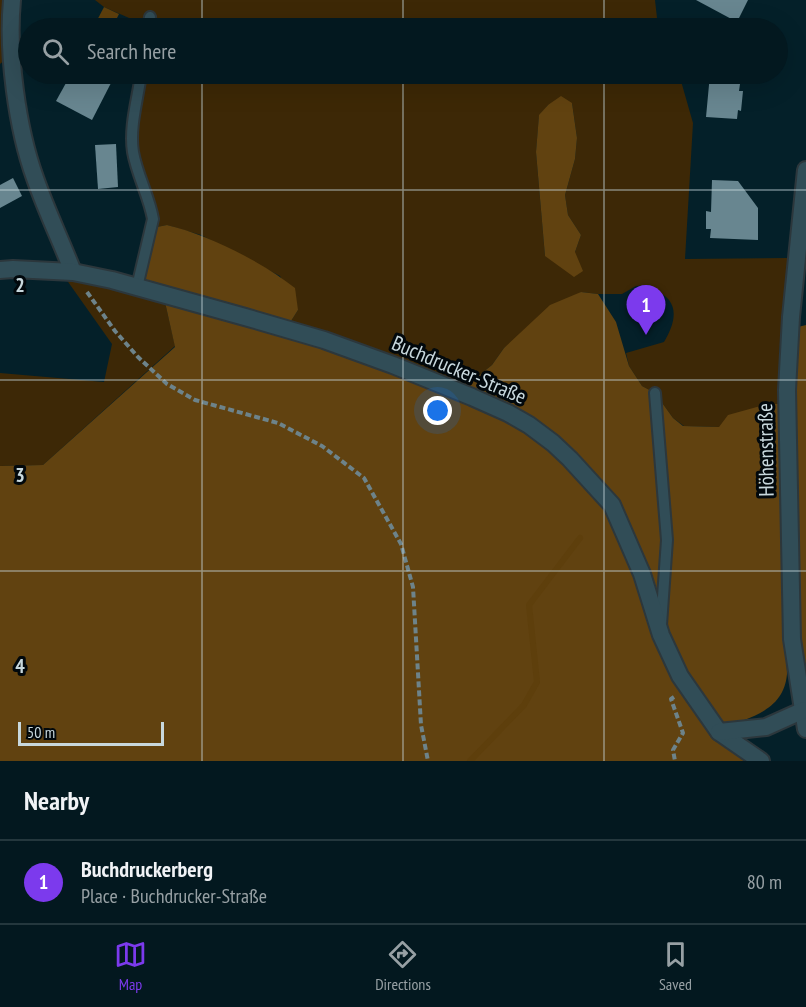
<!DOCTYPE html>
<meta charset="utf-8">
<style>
body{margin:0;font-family:"PT Sans Narrow",sans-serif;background:#11252c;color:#f1f3f6}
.scale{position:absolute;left:18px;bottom:15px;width:146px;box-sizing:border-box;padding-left:6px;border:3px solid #c8d8dd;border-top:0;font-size:16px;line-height:21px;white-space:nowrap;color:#c8d8dd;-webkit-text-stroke:4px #01080c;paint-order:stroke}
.you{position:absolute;left:438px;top:411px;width:21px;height:21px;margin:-15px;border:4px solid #fff;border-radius:50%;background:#1a73e8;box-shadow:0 0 0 9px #1a73e833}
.badge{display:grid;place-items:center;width:39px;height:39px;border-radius:50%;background:#7c3aed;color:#fff;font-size:20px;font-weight:700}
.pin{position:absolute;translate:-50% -50px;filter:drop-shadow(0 2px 3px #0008)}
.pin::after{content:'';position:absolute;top:32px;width:21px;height:18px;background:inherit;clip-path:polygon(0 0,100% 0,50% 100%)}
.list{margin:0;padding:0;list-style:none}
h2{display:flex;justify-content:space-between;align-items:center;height:78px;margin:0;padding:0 24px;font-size:26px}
h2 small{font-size:20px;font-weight:400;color:#97a0a4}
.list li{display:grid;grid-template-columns:39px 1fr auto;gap:18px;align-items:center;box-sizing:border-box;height:84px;padding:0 24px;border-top:2px solid #24373d}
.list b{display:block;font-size:22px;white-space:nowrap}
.list p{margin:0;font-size:20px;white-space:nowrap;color:#97a0a4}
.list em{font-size:20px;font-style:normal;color:#97a0a4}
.icon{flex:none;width:33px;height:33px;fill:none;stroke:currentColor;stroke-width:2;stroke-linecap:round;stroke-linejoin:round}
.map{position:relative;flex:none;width:806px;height:761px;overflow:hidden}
.search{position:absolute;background:#03181f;box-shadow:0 6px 24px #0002;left:18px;right:18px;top:18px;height:66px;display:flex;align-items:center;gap:15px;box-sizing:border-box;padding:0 21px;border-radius:33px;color:#97a0a4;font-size:22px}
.sheet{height:162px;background:#03181f}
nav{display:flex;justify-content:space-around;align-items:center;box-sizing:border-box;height:84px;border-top:2px solid #24373d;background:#03181f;font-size:16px;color:#97a0a4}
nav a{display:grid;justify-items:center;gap:3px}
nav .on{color:#7c3aed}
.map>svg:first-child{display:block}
.green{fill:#3d2806;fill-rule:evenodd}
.forest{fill:#614210}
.water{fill:#5e3f0c}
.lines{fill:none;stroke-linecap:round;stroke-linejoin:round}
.stream{stroke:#5e3f0c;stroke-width:6}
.building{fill:#688690}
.service-casing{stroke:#2c373c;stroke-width:14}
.minor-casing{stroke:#2c373c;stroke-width:20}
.tertiary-casing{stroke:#2c373c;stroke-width:20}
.path{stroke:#6d838a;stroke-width:4;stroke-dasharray:6 3;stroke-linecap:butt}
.service{stroke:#314d57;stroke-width:10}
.minor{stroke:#314d57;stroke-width:16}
.tertiary{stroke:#314d57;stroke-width:16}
.grid{fill:none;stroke:#c8d8dd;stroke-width:1.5;stroke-opacity:0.55}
.labels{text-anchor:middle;stroke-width:6;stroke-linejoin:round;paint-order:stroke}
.street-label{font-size:21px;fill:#c8d8dd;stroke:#01080c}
.grid-label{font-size:20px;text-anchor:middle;font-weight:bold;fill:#c8d8dd;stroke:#01080c;stroke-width:6;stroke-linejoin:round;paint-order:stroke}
</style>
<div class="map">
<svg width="806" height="761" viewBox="0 0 806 761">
<rect width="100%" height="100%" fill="#042029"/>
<!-- green -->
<g class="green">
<polygon points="0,0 6,0 6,59 0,64"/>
<polygon points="95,0 655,0 657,18 661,28 153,28 150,17 142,18 136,21 104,7"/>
<path d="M 146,74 L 679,74 L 693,123 L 685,259 L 788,258 L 779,356 L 780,404 L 719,427 L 684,426 L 673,418 L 655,393 L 642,386 L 629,366 L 626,353 L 664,342 C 671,330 679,313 669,300 C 664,294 655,289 649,285 L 636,286 L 622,294 L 598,294 L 581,292 L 504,348 L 492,365 L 467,385 L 397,357 L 291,321 L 298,310 L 280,276 L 201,235 L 167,225 L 157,227 C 159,201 143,179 138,154 C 134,128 143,99 146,74 ZM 572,103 L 577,138 L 575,159 L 565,195 L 568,215 L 581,235 L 575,252 L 545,256 L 536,152 L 539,116 L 548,105 Z"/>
<polygon points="66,279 111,287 165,302 175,346 43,465 0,466 0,373 104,382 112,344"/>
</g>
<!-- forest -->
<g class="forest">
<polygon points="561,96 572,103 577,138 575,159 565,195 568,215 581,235 575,252 583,271 574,277 545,256 536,152 539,115 548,105"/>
<path d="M 167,225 C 209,235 262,262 295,288 L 298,310 L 291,321 L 144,280 L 157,227 Z"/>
<path d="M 581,292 L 598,294 L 616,322 L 629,366 L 642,386 L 655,393 L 673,418 L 683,426 L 719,427 L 728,415 L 768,404 L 780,404 L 787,674 C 784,709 754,716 726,727 L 687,672 L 669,632 L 650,571 L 620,500 L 559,436 L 534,418 L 512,405 L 467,385 L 492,365 L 504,348 L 550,305 Z"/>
<polygon points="165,302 322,347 391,372 505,420 548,449 606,509 713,736 744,761 0,761 0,466 43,465 175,347"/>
<polygon points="806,325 806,668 800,638 795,390 798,327"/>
</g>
<!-- water -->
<polygon class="water" points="104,7 119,14 112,28 93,28"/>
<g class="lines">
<!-- stream -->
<polyline class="stream" points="470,761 524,705 537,682 529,605 580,538"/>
</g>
<!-- building -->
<g class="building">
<polygon points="696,0 748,0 737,22"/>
<polygon points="71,74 93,74 111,83 92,120 56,101"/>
<polygon points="710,74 741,77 739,91 743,91 741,111 738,110 737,119 706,117"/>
<polygon points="116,144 118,187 98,189 95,145"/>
<polygon points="13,178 22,196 0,208 0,185"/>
<polygon points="712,180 738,181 758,208 758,240 710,238 711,229 706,229 706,211 711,212"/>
</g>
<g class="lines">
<defs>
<g id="service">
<polyline points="148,28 150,17"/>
<path d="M 137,287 L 153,219 C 149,196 137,175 133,152 C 129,127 138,98 141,74"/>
<polyline points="655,393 667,540 661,625"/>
</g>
<path id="minor" d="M 12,0 C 7,53 17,128 35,178 C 46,210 61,241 73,272"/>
<g id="tertiary">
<polyline points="806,170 791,317 787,390 792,639 806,729"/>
<polyline points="0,270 13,269 73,272 112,280 245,317 324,340 393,365 472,397 508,413 529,425 553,443 570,459 612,505 642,574 661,635 680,676 719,732 761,761"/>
<polyline points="719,732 766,727 804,710"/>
</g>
</defs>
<!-- service casing -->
<use href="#service" class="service-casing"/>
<!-- minor casing -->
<use href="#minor" class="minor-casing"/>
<!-- tertiary casing -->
<use href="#tertiary" class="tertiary-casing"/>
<!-- path -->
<g class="path">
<polyline points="87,292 115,331 138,357 167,384 195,400 278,423 322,446 364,478 401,544 413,587 421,725 428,761"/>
<polyline points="674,697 671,699 683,733 673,750 675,761"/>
</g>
<!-- service -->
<use href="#service" class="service"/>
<!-- minor -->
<use href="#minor" class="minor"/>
<!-- tertiary -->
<use href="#tertiary" class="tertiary"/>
</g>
<!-- grid -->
<path class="grid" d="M 202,0 L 202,28M 403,0 L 403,28M 604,0 L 604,28M 202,74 L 202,761M 403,74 L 403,761M 604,74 L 604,761M 0,190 L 806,190M 0,380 L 806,380M 0,571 L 806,571"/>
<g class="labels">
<!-- street labels -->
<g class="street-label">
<text transform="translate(459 370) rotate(23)" y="7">Buchdrucker-Straße</text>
<text transform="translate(766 450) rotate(-91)" y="7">Höhenstraße</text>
</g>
</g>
<g class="grid-label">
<text x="20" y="292">2</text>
<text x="20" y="482">3</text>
<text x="20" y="673">4</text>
</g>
</svg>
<div class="scale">50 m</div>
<div class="you"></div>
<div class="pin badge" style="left:646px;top:335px">1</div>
<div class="search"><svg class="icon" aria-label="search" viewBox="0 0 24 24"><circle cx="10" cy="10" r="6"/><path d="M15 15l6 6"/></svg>Search here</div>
</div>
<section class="sheet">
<h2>Nearby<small></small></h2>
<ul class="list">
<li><span class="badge">1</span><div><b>Buchdruckerberg</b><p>Place · Buchdrucker-Straße</p></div><em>80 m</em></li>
</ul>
</section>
<nav>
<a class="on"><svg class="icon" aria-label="map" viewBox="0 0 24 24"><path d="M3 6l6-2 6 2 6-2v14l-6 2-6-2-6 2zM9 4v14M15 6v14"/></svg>Map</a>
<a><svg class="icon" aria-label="directions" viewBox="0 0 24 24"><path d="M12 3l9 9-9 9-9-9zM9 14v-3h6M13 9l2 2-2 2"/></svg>Directions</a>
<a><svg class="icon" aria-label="saved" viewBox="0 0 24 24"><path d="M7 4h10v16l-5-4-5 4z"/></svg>Saved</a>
</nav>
